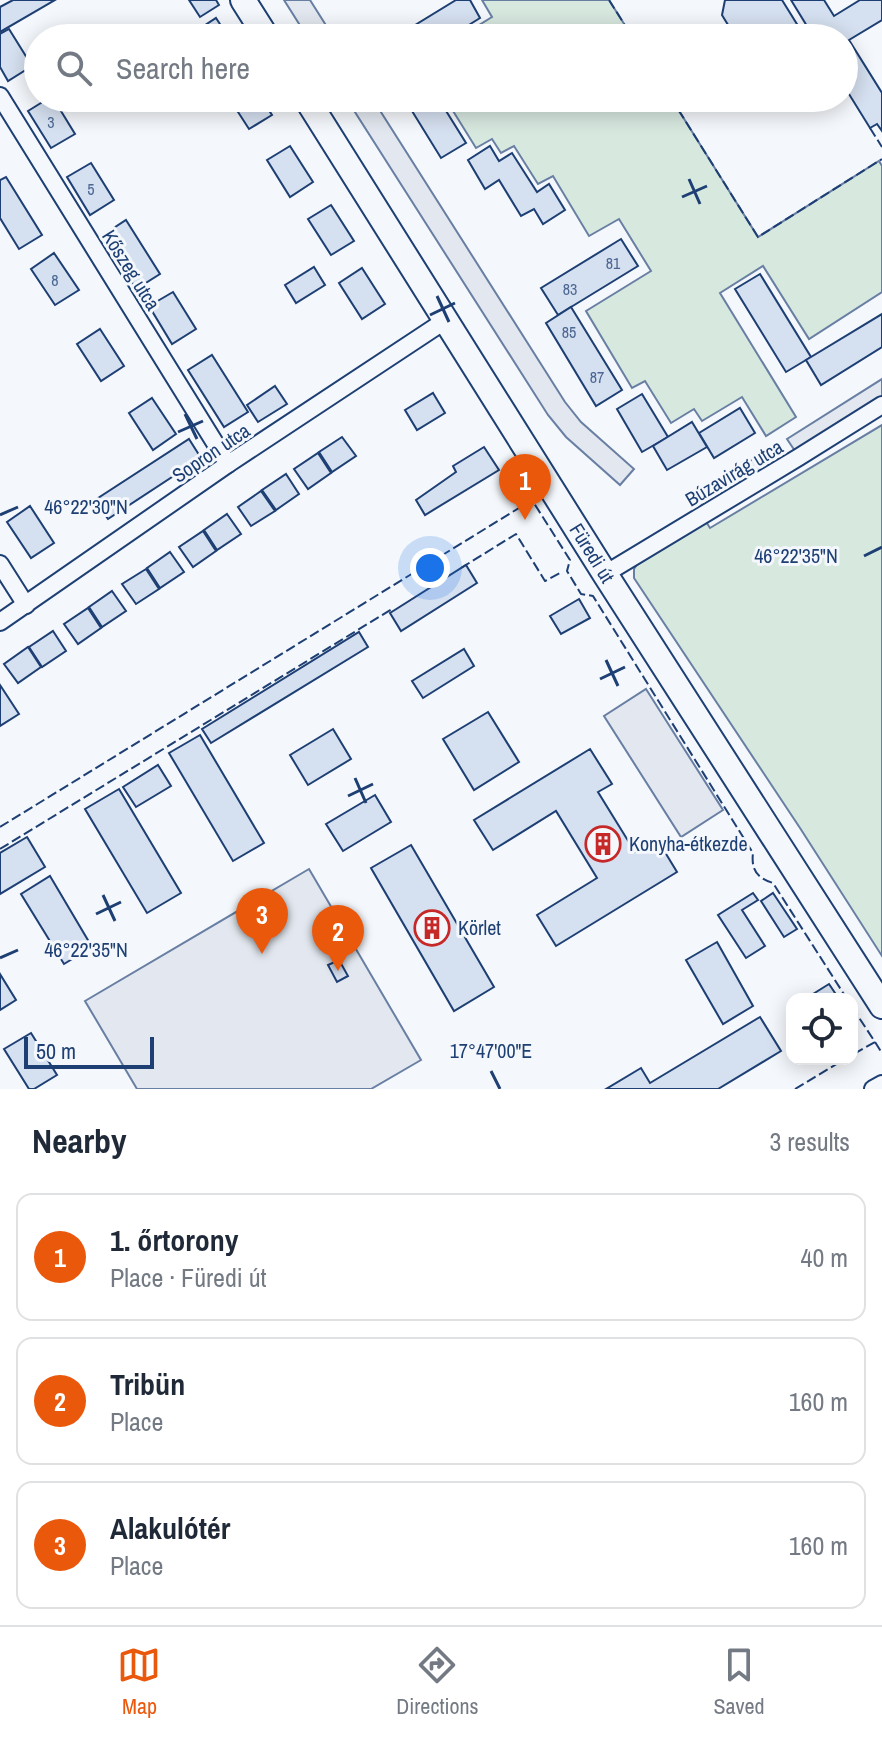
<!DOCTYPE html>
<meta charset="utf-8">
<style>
body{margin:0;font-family:"Archivo Narrow",sans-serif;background:#f2f2f3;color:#1f2937}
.controls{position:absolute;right:24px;bottom:24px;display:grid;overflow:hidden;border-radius:16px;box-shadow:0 4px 20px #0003}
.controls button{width:72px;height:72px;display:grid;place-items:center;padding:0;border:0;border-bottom:2px solid #e0e1e3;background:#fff;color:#1f2937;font:40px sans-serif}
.scale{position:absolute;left:24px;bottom:20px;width:130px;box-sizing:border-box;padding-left:8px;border:4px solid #1d3f73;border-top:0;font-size:22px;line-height:28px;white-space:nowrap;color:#1d3f73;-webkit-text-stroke:6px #f4f7fb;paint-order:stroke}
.you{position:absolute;left:430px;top:568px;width:28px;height:28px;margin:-20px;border:6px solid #fff;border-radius:50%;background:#1a73e8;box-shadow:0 0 0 12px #1a73e833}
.badge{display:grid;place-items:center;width:52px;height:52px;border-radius:50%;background:#ea580c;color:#fff;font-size:26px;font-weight:700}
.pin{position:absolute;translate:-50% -66px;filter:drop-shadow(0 2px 4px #0008)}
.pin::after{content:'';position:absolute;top:42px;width:28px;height:24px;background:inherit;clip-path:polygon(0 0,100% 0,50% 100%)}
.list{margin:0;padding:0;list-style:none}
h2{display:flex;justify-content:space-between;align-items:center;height:104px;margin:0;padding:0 32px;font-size:34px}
h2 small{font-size:26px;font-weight:400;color:#747a83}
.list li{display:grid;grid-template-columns:52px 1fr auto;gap:24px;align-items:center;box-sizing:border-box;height:128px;margin:0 16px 16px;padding:0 16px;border:2px solid #e0e1e3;border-radius:16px}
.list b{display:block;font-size:30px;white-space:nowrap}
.list p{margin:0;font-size:26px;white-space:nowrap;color:#747a83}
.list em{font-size:26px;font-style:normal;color:#747a83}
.icon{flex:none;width:44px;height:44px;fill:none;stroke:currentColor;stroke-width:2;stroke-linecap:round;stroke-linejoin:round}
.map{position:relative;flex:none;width:882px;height:1089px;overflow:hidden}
.search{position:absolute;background:#fff;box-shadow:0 4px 20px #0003;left:24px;right:24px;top:24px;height:88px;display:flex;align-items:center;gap:20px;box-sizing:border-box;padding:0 28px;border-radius:44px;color:#747a83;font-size:30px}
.sheet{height:536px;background:#fff}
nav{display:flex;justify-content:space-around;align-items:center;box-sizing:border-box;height:112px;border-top:2px solid #e0e1e3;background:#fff;font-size:22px;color:#747a83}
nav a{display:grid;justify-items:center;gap:4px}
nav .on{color:#ea580c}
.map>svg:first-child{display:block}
.green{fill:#d7e8df;stroke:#687fa3;stroke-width:2}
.parking{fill:#e3e8f0;stroke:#687fa3;stroke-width:2}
.building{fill:#d5e0f0;stroke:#1d3f73;stroke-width:2}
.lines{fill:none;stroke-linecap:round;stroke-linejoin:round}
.street-casing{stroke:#1d3f73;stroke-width:20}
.primary-casing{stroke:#1d3f73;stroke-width:28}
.street{stroke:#f4f7fb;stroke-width:16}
.primary{stroke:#f4f7fb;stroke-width:24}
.fence{stroke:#1d3f73;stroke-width:2;stroke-dasharray:10 4;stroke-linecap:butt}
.ticks{fill:none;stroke:#1d3f73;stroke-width:3}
.labels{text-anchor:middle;stroke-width:6;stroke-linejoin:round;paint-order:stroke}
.number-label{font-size:16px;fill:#4b6792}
.street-label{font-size:20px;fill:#1d3f73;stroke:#f4f7fb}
.poi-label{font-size:20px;fill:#1d3f73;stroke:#f4f7fb;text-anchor:start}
.ticks-label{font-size:20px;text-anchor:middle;fill:#1d3f73;stroke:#f4f7fb;stroke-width:6;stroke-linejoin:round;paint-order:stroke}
</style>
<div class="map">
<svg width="882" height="1089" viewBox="0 0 882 1089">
<rect width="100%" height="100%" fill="#f4f7fb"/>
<!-- green -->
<g class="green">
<polygon points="482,0 609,0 633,38 458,38 492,17"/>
<polygon points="445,98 671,98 758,237 879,161 882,166 882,292 809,339 763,266 720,293 796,417 766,436 742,397 702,421 694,409 671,423 645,381 632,388 586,311 651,271 619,219 589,236 553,176 538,184 514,146 501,153 492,139 476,148"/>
<polygon points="882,425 882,956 800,828 634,578 634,569 640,560 705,520 710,528"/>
</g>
<!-- parking -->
<g class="parking">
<polygon points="284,0 310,0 334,38 308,38"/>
<polygon points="346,98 372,98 565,402 581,422 634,469 620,485 566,437 548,415"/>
<polygon points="882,379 882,405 799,457 787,439"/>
<polygon points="762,454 773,473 699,517 688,498"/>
<polygon points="646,689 723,810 681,837 604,716"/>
<polygon points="309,869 421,1060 371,1089 137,1089 85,1001"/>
</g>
<!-- building -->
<g class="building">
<polygon points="13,0 55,0 0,32 0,7"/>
<polygon points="189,0 216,0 219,5 200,17"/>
<polygon points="456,0 470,0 480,18 448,38 394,38"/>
<polygon points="725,0 782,0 800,29 786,38 736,38 722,15"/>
<polygon points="791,0 824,0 834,16 860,0 882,0 882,20 849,40 882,93 882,131 877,124 870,128 844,86 844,38 798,38 810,31"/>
<polygon points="216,18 229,38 196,38 193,33"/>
<polygon points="9,29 32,66 8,81 0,67 0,34"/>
<polygon points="49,98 53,98 75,134 51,148 28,111"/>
<polygon points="229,98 261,98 272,115 249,129"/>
<polygon points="404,98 438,98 466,143 441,158"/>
<polygon points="290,146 313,182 290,197 267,160"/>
<polygon points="490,146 499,161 512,153 537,192 549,184 565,210 543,224 534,209 521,216 499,180 485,189 468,160"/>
<polygon points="91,163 114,200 90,215 67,177"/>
<polygon points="6,177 42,235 19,249 0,218 0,180"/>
<polygon points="331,205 354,241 331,255 308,219"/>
<polygon points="126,220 160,274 136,289 103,235"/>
<polygon points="621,239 638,266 558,315 541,288"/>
<polygon points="54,253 79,290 55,305 31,269"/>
<polygon points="314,267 325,285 296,303 285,285"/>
<polygon points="362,268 385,304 362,319 339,283"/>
<polygon points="760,274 811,357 786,372 735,289"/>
<polygon points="173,292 196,329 172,344 149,306"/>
<polygon points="571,307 622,390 596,406 546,323"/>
<polygon points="882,314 882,347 821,385 806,360"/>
<polygon points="100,329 124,366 101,381 77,344"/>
<polygon points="212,355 248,412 224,427 188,370"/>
<polygon points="275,386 287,404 258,422 247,405"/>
<polygon points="433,393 445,413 417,430 405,410"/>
<polygon points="642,394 668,437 642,452 617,409"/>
<polygon points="152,398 176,434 153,450 129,413"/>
<polygon points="740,408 755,433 714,458 699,433"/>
<polygon points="692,422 707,447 667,470 653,446"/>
<polygon points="342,437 356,456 332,472 319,452"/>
<polygon points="189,439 201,458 108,519 95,500"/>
<polygon points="484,447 499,470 425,515 416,500 456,472 453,466"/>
<polygon points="318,453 331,473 308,489 294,469"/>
<polygon points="286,474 299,494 276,510 262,490"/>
<polygon points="261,491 275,511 251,526 238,507"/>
<polygon points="30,506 54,543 31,558 7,522"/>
<polygon points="227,514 241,534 217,550 204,530"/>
<polygon points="203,531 216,551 193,567 179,547"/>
<polygon points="170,552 184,572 160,588 147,568"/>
<polygon points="466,565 477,583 401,631 390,613"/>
<polygon points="146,569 159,589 136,604 122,584"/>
<polygon points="112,591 126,611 102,627 89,607"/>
<polygon points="579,599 590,618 561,634 550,616"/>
<polygon points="88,608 101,628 78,644 64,624"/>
<polygon points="53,631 66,651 42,667 29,647"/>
<polygon points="359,632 368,647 211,743 202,729"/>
<polygon points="28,647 41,667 18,683 4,664"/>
<polygon points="464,649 474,666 423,698 412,681"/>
<polygon points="0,685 19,714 0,726"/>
<polygon points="488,712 519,762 474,790 443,739"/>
<polygon points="333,729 351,759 308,785 290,755"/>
<polygon points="200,735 264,843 233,861 169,753"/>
<polygon points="590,749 612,784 598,792 635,852 657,839 677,872 556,946 537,915 597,878 556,811 493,850 474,820"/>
<polygon points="158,765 171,786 136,807 123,787"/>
<polygon points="119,789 181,893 147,913 85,809"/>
<polygon points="375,795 391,822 343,851 326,824"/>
<polygon points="27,837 45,867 0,894 0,853"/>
<polygon points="411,845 494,987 454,1011 371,868"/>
<polygon points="50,876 92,947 64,964 21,894"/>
<polygon points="753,893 758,900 742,910 765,946 746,958 718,915"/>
<polygon points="773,893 797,929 784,937 761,901"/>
<polygon points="717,942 753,1006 723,1024 686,960"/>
<polygon points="339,960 348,976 337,982 328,965"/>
<polygon points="0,974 16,1000 0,1010"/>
<polygon points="829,984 839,999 805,999"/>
<polygon points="760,1017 781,1051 718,1089 606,1089 641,1068 650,1083"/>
<polygon points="31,1033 57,1075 34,1089 29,1089 4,1049"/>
</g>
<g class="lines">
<defs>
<g id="street">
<polyline points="0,96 228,464"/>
<polyline points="0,564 26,605"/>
<polyline points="605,574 799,457 882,405"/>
<polyline points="0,622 228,464 446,320"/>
<polyline points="873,1089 882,1084"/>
</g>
<g id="primary">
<polyline points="243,0 267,38"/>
<polyline points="306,98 605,574 882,1006"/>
</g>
</defs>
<!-- street casing -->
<use href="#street" class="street-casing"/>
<!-- primary casing -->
<use href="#primary" class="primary-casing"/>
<!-- street -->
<use href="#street" class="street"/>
<!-- primary -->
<use href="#primary" class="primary"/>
<!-- fence -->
<g class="fence">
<polyline points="609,0 633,38"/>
<polyline points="671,98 758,237 882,159"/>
<polyline points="870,128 882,147"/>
<polyline points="461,568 516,534 545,581 562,572"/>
<path d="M 0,827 L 532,500 L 570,560 L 567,571 L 581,594 L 593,596 L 753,853 C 751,870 757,878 773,883 L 847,999"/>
<polyline points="0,849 392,609"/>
<polyline points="852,1007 875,1042 852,1055"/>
<polyline points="875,1042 882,1053"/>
<polyline points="795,1089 845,1059"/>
</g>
</g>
<!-- ticks -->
<path class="ticks" d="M 689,179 L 700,204M 682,197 L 707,186M 437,296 L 449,322M 430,315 L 455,303M 185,414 L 197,439M 178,432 L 203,421M 0,515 L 18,507M 864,556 L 882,547M 606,660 L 618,686M 600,679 L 625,667M 355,778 L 366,803M 348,796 L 373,784M 103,895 L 115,921M 96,914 L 121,902M 0,958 L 18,950M 491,1071 L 500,1089"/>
<!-- icons -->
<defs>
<symbol id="building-ring" viewBox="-11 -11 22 22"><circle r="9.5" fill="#f4f7fb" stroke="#c62828" stroke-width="1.5"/><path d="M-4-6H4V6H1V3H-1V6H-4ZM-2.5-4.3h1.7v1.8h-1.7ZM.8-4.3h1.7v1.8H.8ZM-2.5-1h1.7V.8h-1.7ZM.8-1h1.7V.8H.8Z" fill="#c62828"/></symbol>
</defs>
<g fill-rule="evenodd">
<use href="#building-ring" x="583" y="824" width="40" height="40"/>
<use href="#building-ring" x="412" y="908" width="40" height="40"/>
</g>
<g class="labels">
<!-- number labels -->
<g class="number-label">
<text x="51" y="128">3</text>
<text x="91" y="195">5</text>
<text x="613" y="269">81</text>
<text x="55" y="286">8</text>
<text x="570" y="295">83</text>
<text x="569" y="338">85</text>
<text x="597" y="383">87</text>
</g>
<!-- street labels -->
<g class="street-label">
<text transform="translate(131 270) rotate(58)" y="7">Kőszeg utca</text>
<text transform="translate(211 453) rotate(-34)" y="7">Sopron utca</text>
<text transform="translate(734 473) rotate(-31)" y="7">Búzavirág utca</text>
<text transform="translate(592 553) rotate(58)" y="7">Füredi út</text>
</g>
<!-- poi labels -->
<g class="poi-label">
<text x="629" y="851">Konyha-étkezde</text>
<text x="458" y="935">Körlet</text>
</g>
</g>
<g class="ticks-label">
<text x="86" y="514">46°22'30"N</text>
<text x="796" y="563">46°22'35"N</text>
<text x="86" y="957">46°22'35"N</text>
<text x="491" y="1058">17°47'00"E</text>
</g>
</svg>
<div class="controls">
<button><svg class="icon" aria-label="locate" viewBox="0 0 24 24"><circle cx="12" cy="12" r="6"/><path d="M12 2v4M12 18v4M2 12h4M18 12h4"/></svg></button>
</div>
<div class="scale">50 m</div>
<div class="you"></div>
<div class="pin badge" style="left:525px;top:520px">1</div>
<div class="pin badge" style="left:338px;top:971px">2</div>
<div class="pin badge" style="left:262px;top:954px">3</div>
<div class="search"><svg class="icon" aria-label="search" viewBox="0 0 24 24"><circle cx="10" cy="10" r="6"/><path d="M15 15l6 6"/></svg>Search here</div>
</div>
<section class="sheet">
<h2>Nearby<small>3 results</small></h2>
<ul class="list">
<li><span class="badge">1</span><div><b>1. őrtorony</b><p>Place · Füredi út</p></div><em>40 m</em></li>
<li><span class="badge">2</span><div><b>Tribün</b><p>Place</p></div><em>160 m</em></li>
<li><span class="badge">3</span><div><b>Alakulótér</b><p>Place</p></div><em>160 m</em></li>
</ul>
</section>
<nav>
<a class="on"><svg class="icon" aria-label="map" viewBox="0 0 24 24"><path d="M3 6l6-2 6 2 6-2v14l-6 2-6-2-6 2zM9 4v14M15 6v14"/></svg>Map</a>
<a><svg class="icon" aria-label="directions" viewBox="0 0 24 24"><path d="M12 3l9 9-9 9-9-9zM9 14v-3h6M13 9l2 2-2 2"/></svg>Directions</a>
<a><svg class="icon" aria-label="saved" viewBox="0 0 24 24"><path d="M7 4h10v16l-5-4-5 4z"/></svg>Saved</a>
</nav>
